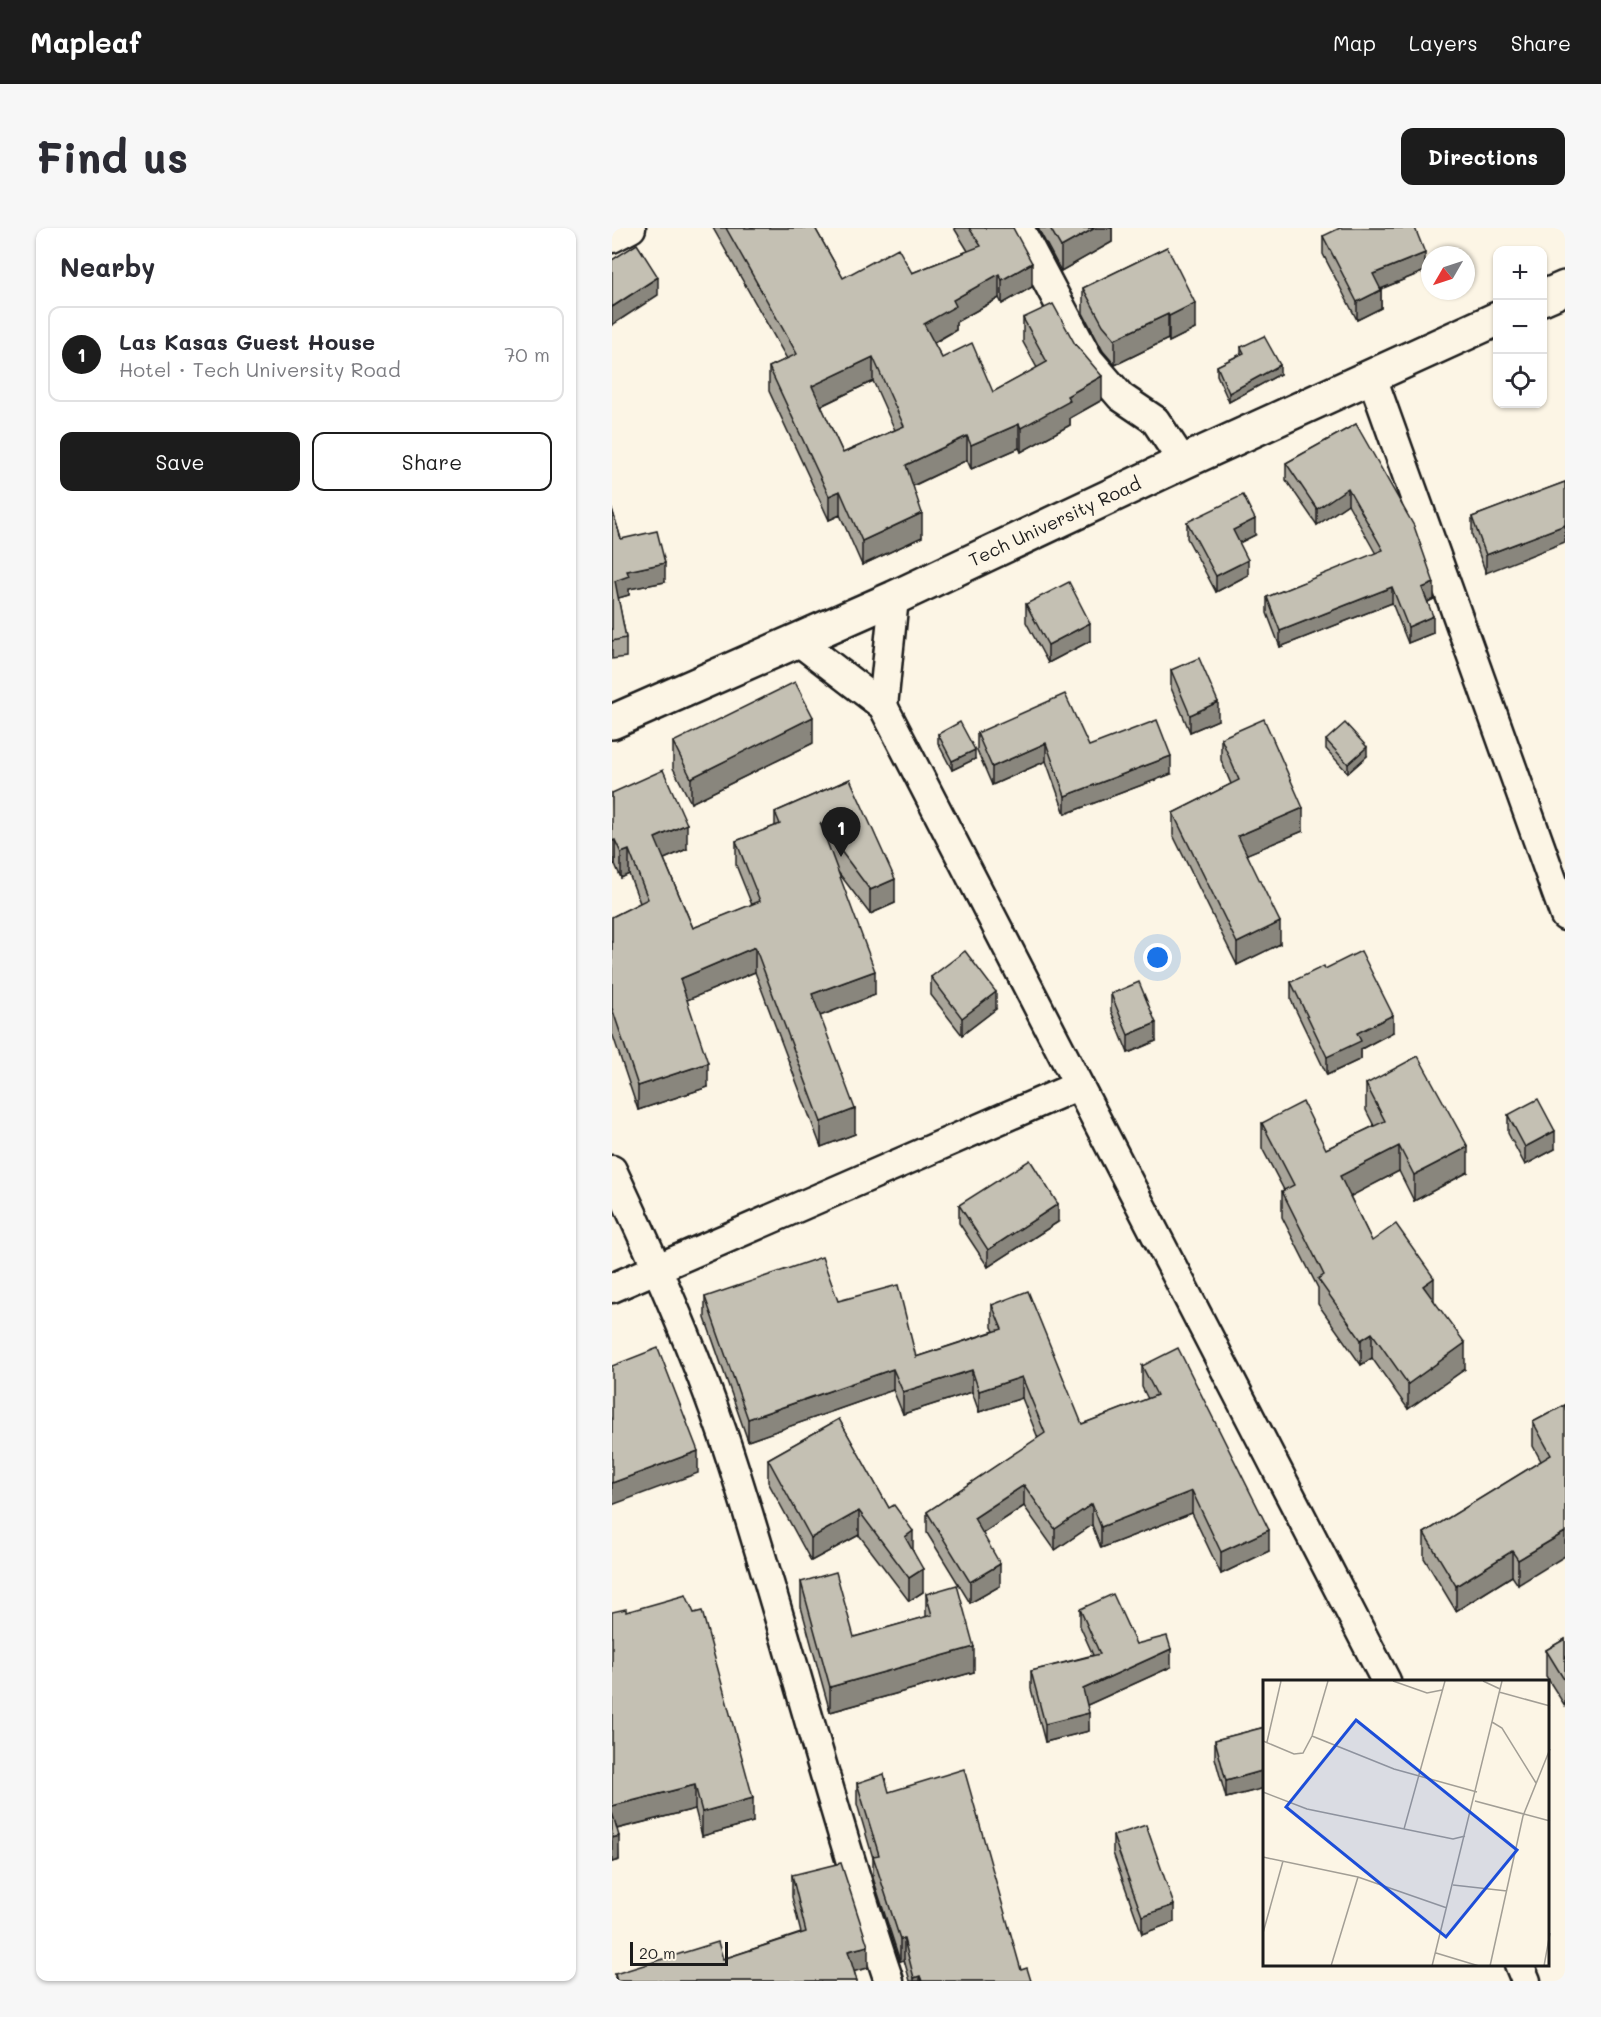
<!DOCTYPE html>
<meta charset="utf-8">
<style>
body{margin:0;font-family:Mali,sans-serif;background:#f7f7f7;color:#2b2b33}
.controls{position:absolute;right:18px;top:18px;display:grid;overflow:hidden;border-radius:12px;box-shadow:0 2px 4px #0004}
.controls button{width:54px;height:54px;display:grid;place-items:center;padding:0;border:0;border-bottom:2px solid #e1e1e2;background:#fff;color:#2b2b33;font:30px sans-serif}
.compass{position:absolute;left:809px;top:18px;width:54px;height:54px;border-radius:50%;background:#fff;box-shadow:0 2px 4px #0004;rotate:231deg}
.scale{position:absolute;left:18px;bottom:15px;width:98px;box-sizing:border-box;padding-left:6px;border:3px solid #1c1c1c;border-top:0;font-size:16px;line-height:21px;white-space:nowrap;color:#1c1c1c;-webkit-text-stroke:4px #fcf5e5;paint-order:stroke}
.you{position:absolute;left:546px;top:730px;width:21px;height:21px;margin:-15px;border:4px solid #fff;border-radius:50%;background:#1a73e8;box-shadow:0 0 0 9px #1a73e833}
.badge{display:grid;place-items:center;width:39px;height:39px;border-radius:50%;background:#1c1c1c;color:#fff;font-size:20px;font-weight:700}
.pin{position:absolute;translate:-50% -50px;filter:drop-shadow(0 2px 3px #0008)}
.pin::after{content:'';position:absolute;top:32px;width:21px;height:18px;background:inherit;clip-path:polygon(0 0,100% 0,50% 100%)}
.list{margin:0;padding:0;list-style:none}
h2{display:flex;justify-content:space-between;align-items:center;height:78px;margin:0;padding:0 24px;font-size:26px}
h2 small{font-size:20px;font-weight:400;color:#7c7c81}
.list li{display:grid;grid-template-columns:39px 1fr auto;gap:18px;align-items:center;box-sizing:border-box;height:96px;margin:0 12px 12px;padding:0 12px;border:2px solid #e1e1e2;border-radius:12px}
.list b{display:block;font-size:22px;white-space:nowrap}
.list p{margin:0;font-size:20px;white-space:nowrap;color:#7c7c81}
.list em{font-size:20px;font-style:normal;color:#7c7c81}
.actions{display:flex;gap:12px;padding:18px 24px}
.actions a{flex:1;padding:14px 0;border:2px solid #1c1c1c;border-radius:12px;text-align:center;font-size:21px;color:#1c1c1c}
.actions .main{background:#1c1c1c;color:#fff}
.icon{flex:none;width:33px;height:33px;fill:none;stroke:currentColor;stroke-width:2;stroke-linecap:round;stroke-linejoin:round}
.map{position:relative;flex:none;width:953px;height:1753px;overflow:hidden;border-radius:12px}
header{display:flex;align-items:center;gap:36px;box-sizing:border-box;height:84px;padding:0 30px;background:#1c1c1c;color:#fff}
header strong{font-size:28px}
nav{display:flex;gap:33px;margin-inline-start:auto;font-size:21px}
.intro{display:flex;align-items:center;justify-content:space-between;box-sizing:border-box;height:144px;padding:0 36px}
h1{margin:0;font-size:42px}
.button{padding:15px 27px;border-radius:12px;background:#1c1c1c;color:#fff;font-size:21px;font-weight:700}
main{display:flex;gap:36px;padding:0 36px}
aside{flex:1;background:#fff;border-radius:12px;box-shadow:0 2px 4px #0004}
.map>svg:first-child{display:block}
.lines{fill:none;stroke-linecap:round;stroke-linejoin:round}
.minor-casing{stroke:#1c1c1c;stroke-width:33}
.tertiary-casing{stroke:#1c1c1c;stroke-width:38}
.minor{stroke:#fcf5e5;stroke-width:28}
.tertiary{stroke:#fcf5e5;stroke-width:33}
.wall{fill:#a9a59a;stroke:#1c1c1c;stroke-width:1.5;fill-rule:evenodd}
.shaded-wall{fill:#89867d;stroke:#1c1c1c;stroke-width:1.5}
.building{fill:#c4c0b3;stroke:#1c1c1c;stroke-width:1.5;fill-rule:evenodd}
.labels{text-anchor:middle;stroke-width:5;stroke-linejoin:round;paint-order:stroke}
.street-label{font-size:18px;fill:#1c1c1c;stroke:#fcf5e5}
.inset-road{fill:none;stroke:#a29e95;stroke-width:1.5}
.view{fill:#1d4ed8;fill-opacity:0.15;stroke:#1d4ed8;stroke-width:3}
.inset-edge{fill:none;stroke:#1c1c1c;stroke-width:3}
</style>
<header>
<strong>Mapleaf</strong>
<nav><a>Map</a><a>Layers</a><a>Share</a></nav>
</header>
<div class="intro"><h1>Find us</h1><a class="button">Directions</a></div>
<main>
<aside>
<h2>Nearby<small></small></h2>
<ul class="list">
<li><span class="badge">1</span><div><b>Las Kasas Guest House</b><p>Hotel · Tech University Road</p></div><em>70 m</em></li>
</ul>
<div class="actions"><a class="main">Save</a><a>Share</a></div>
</aside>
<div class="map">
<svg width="953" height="1753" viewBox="0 0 953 1753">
<rect width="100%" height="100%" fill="#fcf5e5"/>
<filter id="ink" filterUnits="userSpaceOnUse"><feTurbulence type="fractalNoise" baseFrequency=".0167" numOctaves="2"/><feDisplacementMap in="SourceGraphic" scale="12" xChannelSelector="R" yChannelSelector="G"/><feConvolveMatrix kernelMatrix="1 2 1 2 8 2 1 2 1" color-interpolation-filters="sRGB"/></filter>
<g filter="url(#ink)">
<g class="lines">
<defs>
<g id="minor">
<polyline points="407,0 477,132 509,169 543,192 571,234"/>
<polyline points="0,10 19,0"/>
<polyline points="760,149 953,688"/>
<polyline points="185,412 271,478 774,1453"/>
<polyline points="271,478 282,370"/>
<path d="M 0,942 C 45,1038 90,1139 122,1240 C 176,1410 220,1583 277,1753"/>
<polyline points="0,1060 465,858"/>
<polyline points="907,1736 914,1753"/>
</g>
<g id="tertiary">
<polyline points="930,70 953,60"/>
<polyline points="0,494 282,370 571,234 885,91"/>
</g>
</defs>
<!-- minor casing -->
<use href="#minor" class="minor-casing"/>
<!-- tertiary casing -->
<use href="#tertiary" class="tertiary-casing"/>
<!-- minor -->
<use href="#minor" class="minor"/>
<!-- tertiary -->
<use href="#tertiary" class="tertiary"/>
</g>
<!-- wall -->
<g class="wall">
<path d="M 101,0 L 203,0 L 231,50 L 300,45 L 356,23 L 342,0 L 401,0 L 420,59 L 390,76 L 387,70 L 344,94 L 344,102 L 322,115 L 330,130 L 381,164 L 425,140 L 411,114 L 411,90 L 490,172 L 458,190 L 458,197 L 409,224 L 407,220 L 359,241 L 355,232 L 301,258 L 310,309 L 250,337 L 228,287 L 217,292 L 157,163 L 157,139 L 175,131 ZM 261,153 L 283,202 L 231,225 L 209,178 Z"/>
<polygon points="426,0 500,0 500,14 449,43"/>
<polygon points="711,8 813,43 769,61 769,80 745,92 711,26"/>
<polygon points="555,19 583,101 557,114 556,111 503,137 491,123 471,85 471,60"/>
<polygon points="629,119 668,146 617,174 605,147 605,138 629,126"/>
<polygon points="744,196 822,371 816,374 821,405 796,415 780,375 668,419 655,385 655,369 764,326 736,276 705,297 674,252 674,235"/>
<polygon points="953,254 874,345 860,307 860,289"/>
<polygon points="0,281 9,311 53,354 17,361 17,367 6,370 14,410 14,429 0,431"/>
<polygon points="575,294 643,307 627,315 636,347 604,364 575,310"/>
<polygon points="414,376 478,413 436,435 414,394"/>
<polygon points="559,442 606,492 578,504 559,460"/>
<polygon points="365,505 477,518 559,546 453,586 434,533 380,557 365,522"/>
<polygon points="326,506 363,531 340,542 326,515"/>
<polygon points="609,510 691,603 635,626 668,716 625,737 561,607 561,585 619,556 609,532"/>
<polygon points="714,512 755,528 736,545 714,521"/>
<polygon points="61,514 201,515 79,575 61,540"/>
<polygon points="238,551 283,675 258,686 226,644 263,767 208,788 243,906 209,919 143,744 75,772 96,859 26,882 0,805 0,689 28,675 17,646 9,650 3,636 0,565 75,621 52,631 81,700 140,677 124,637 124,613 163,598 163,584"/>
<polygon points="713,741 781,804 749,821 749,831 715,847 679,772 679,754"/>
<polygon points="319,749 384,781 350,807 319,767"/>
<polygon points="499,766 544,813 516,825 499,783"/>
<polygon points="754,856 856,944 802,973 787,943 738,968 760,1013 822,1073 853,1141 796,1181 760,1130 749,1137 706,1076 706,1060 670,989 670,963 672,962 650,920 650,895 714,921 762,898 754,882"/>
<polygon points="896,887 943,921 913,937 896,905"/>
<polygon points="347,977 446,994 376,1039 347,995"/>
<polygon points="93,1069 226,1073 304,1129 382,1103 380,1099 380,1077 470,1196 536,1171 530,1159 530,1138 657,1323 609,1346 580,1285 489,1320 480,1297 443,1322 412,1278 371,1305 388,1358 358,1375 315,1305 315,1284 426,1210 410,1170 367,1184 360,1164 291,1186 281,1162 136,1213 93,1090"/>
<polygon points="953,1177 906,1357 900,1348 844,1383 812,1330 812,1305 929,1233 921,1218 921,1194"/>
<polygon points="227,1191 301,1323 311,1364 297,1373 247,1307 199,1333 156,1254 156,1231"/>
<polygon points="189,1354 242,1409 314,1389 314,1366 362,1444 218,1484 189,1379"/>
<polygon points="468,1381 559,1439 475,1477 477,1503 433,1514 419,1461 419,1443 481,1427 468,1398"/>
<polygon points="14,1384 141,1594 90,1608 83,1581 5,1601 7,1632 0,1634"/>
<polygon points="953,1411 953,1478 934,1448 934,1422"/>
<polygon points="653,1499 653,1560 614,1570 603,1530 603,1512"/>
<polygon points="245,1555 277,1564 409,1742 419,1753 298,1753 292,1732 288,1733 261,1650 261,1630 245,1576"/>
<polygon points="501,1608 562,1694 530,1706 501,1625"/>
<polygon points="180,1647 256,1740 242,1743 245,1753 3,1753 3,1746 111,1731 189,1705 180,1669"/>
</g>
<!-- shaded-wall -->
<g class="shaded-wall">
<polygon points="483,0 500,0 500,14 449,43 449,19"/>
<polygon points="813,25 813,43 761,64 761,46"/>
<polygon points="420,35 420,59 390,76 390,52"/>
<polygon points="387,46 387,70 344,94 344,102 312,120 312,96 341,72"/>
<polygon points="46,49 46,67 0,97 0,79"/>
<polygon points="769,62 769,80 745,92 745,74"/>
<polygon points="583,75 583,101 557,114 557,88"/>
<polygon points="556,86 556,111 503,137 503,111"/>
<polygon points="261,129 261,153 200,182 200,158"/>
<polygon points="668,137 668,146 617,174 617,165"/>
<polygon points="490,148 490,172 458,190 458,197 409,224 409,200 455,168"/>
<polygon points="407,196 407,220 359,241 359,217"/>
<polygon points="355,208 355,232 294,261 294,237"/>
<polygon points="736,260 736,276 705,297 705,281"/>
<polygon points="228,263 228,287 217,292 217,268"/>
<polygon points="310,285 310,309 250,337 250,313"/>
<polygon points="643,291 643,307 621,318 621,302"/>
<polygon points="953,297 953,314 874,345 874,327"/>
<polygon points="636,332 636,347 604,364 604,348"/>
<polygon points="53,335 53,354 17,361 17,367 3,371 3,353 15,343"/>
<polygon points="822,355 822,371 810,376 810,360"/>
<polygon points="780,359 780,375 668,419 668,403"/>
<polygon points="821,388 821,405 796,415 796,399"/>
<polygon points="478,395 478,413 436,435 436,417"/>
<polygon points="606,474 606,492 578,504 578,487"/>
<polygon points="201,489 201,515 79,575 79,550"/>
<polygon points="434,515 434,533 380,557 380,539"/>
<polygon points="755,519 755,528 736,545 736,536"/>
<polygon points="363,522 363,531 340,542 340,533"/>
<polygon points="559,528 559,546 453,586 453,568"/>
<polygon points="691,580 691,603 626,630 626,608"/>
<polygon points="75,596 75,621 43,635 43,610"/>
<polygon points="3,612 3,636 0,637 0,613"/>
<polygon points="17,622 17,646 9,650 9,625"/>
<polygon points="283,651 283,675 258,686 258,662"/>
<polygon points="668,694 668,716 625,737 625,715"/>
<polygon points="143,719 143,744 68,775 68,751"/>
<polygon points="263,743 263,767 200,791 200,766"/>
<polygon points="384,764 384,781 350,807 350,790"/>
<polygon points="781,787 781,804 749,821 749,831 715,847 715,829 745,805"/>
<polygon points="544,795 544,813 516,825 516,807"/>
<polygon points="96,835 96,859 26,882 26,858"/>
<polygon points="243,881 243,906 209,919 209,894"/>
<polygon points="943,903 943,921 913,937 913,919"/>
<polygon points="787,918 787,943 728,974 728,948"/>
<polygon points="856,919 856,944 802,973 802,947"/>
<polygon points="446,976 446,994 376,1039 376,1022"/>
<polygon points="822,1050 822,1075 811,1058"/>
<polygon points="760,1105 760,1130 749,1137 749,1112"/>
<polygon points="853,1115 853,1141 796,1181 796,1156"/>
<polygon points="281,1141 281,1162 136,1213 136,1191"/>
<polygon points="360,1142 360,1164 291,1186 291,1164"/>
<polygon points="410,1149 410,1170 367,1184 367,1163"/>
<polygon points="86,1223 86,1245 0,1277 0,1255"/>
<polygon points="412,1257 412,1278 362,1311 362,1290"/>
<polygon points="580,1263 580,1285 489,1320 489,1299"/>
<polygon points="480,1276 480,1297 443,1322 443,1301"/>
<polygon points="247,1283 247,1307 199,1333 199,1310"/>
<polygon points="657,1302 657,1323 609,1346 609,1324"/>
<polygon points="301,1303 301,1326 293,1309"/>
<polygon points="953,1304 953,1328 906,1357 906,1332"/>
<polygon points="900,1323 900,1348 844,1383 844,1358"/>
<polygon points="388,1336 388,1358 358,1375 358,1354"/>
<polygon points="311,1341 311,1364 297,1373 297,1350"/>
<polygon points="362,1419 362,1444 218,1484 218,1459"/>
<polygon points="559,1421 559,1439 471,1479 471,1461"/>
<polygon points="477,1485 477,1503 433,1514 433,1496"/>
<polygon points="653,1542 653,1560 614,1570 614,1553"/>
<polygon points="83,1557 83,1581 0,1602 0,1578"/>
<polygon points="141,1570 141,1594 90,1608 90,1584"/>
<polygon points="7,1608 7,1632 0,1634 0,1610"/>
<polygon points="562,1677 562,1694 530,1706 530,1688"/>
<polygon points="288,1711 292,1711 292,1732 288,1733"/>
<polygon points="256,1718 256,1740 236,1745 236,1723"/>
<polygon points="308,1748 308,1753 302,1753 302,1750"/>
</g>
<!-- building -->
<g class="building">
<path d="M 114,0 L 203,0 L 231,50 L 286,20 L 300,45 L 369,18 L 357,0 L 401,0 L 420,35 L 390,52 L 387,46 L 341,72 L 344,78 L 312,96 L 330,130 L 360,115 L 381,164 L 435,134 L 411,90 L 441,76 L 463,116 L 490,148 L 455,168 L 458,173 L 409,200 L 407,196 L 359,217 L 355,208 L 294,237 L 310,285 L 250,313 L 228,263 L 217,268 L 157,139 L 185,126 ZM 261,129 L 292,198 L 231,225 L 200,158 Z"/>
<polygon points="438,0 483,0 449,19"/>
<polygon points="728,0 803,0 813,25 761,46 769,62 745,74 711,8"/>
<polygon points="25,16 46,49 0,79 0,32"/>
<polygon points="555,19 583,75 557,88 556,86 503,111 491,97 471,60"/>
<polygon points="652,108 668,137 617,165 605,138 632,125 629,119"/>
<polygon points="744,196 802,298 822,355 810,360 821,388 796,399 780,359 668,403 655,369 771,322 736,260 705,281 674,235"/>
<polygon points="953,254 953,297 874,327 860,289"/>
<polygon points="631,267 643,291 621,302 636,332 604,348 575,294"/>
<polygon points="0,281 9,311 45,303 53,335 15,343 17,348 3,353 14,410 0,413"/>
<polygon points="457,354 478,395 436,417 414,376"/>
<polygon points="587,430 606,474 578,487 559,442"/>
<polygon points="183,454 201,489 79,550 61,514"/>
<polygon points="453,466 477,518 545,492 559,528 453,568 434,515 380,539 365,505"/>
<polygon points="652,491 691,580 626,608 668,694 625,715 561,585 627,552 609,510"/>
<polygon points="348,494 363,522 340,533 326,506"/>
<polygon points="733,495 755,519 736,536 714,512"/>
<polygon points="51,542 75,596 43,610 81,700 148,673 124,613 168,596 163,584 238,551 283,651 258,662 208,595 263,743 200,766 243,881 209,894 143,719 68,751 96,835 26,858 0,780 0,689 36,671 17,622 9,625 3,612 0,613 0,565"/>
<polygon points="353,723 384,764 350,790 319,749"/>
<polygon points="749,723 781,787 745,805 749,813 715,829 679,754 712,738 713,741"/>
<polygon points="527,754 544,795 516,807 499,766"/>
<polygon points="806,828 856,919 802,947 787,918 728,948 760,1013 784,996 822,1050 811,1058 853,1115 796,1156 760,1105 749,1112 706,1051 712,1047 670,963 682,957 650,895 691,874 714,921 773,893 754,856"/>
<polygon points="926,871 943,903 913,919 896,887"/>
<polygon points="418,932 446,976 376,1022 347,977"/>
<polygon points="210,1029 226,1073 286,1057 304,1129 390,1101 380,1077 416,1063 470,1196 545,1167 530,1138 566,1120 657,1302 609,1324 580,1263 489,1299 480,1276 443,1301 412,1257 362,1290 388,1336 358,1354 315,1284 433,1205 410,1149 367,1163 360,1142 291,1164 281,1141 136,1191 93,1069"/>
<polygon points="46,1120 86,1223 0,1255 0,1138"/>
<polygon points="953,1177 953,1304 906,1332 900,1323 844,1358 812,1305 939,1227 921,1194"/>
<polygon points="227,1191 277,1280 282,1277 301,1303 293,1309 311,1341 297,1350 247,1283 199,1310 156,1231"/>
<polygon points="224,1344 242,1409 320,1387 314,1366 345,1357 362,1419 218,1459 189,1354"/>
<polygon points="501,1366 524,1416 555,1408 559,1421 471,1461 477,1485 433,1496 419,1443 488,1426 468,1381"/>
<polygon points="74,1367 82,1385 90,1383 141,1570 90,1584 83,1557 0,1578 0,1384 14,1381 14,1384"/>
<polygon points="953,1411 953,1453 934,1422"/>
<polygon points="653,1499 653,1542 614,1553 603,1512"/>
<polygon points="352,1541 409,1742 415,1740 419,1753 310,1753 308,1748 302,1750 292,1711 288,1711 261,1628 267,1627 245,1555 272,1546 277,1564"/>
<polygon points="0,1584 7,1608 0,1610"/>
<polygon points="534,1597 562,1677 530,1688 501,1608"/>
<polygon points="229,1635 256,1718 236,1723 245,1753 5,1753 3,1746 106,1714 111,1731 194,1704 180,1647"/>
</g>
</g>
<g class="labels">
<!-- street labels -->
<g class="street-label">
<text transform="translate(443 294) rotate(-25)" y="6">Tech University Road</text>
</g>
</g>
<!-- overview -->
<g transform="translate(651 1452)">
<rect width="286" height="286" fill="#fcf5e5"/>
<path class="inset-road" d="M 130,1 L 164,13 L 179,10M 220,1 L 237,9M 236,12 L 287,26M 229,42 L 239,48 L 273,103M 49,56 L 131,89 L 214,112M 0,61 L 31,74 L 40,73 L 49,56 L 65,1M 4,62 L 18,1M 0,112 L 44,129 L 190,159 L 202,156M 212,121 L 287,141M 141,149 L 182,1M 0,177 L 95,197 L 184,228M 190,205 L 244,211M 0,253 L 20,181M 173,273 L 216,286M 68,286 L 95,197M 169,286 L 239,1M 227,286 L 260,136 L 287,69M 281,286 L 287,253"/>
<path class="view" d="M 93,40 L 254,170 L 183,257 L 23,127 Z"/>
<rect width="286" height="286" class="inset-edge"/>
</g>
</svg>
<div class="controls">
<button>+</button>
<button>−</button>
<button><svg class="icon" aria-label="locate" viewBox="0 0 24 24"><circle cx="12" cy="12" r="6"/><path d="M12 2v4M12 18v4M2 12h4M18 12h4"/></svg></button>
</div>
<svg class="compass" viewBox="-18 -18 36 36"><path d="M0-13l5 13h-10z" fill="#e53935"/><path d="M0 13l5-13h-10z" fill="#7c7c81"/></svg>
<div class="scale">20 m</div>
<div class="you"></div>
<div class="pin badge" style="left:229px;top:629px">1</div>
</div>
</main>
